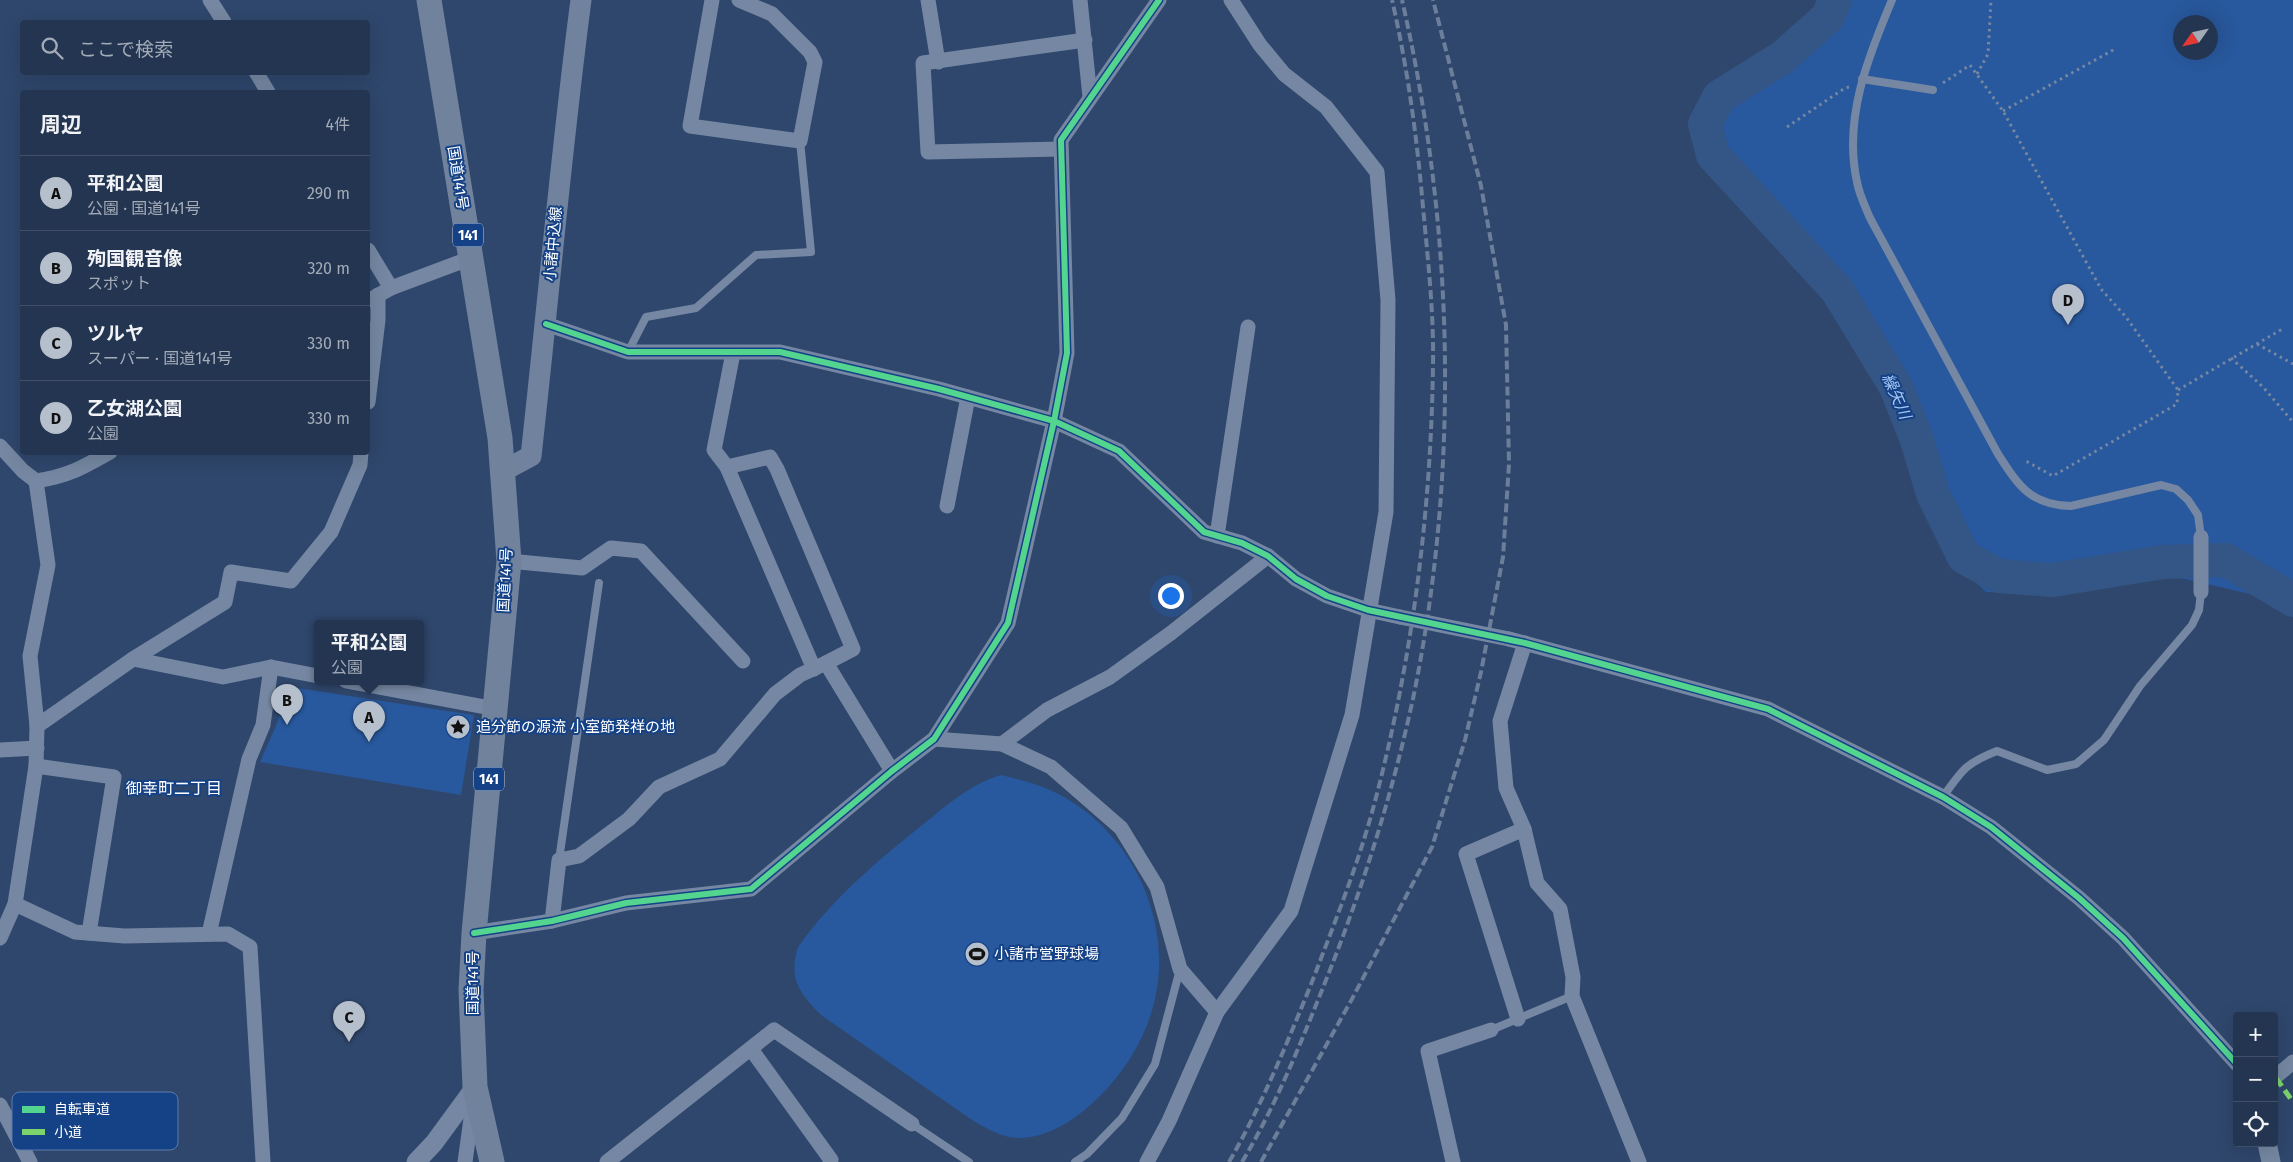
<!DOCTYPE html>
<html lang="ja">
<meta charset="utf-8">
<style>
body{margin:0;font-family:"Fira Sans","Noto Sans JP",sans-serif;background:#2b3d58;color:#f1f3f6}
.controls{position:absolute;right:15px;bottom:15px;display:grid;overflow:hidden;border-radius:5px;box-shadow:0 5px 20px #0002}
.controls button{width:45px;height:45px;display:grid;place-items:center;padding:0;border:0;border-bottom:1px solid #405068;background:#233551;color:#f1f3f6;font:25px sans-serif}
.compass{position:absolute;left:2173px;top:15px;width:45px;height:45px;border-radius:50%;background:#233551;box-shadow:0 5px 20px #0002;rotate:236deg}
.you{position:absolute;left:1170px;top:595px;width:18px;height:18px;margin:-12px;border:4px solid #fff;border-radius:50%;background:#1a73e8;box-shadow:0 0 0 8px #1a73e833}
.badge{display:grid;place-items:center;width:32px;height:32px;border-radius:50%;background:#b6bfcc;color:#111;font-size:16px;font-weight:700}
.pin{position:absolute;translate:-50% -41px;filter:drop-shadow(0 1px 2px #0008)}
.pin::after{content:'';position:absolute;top:26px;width:18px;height:15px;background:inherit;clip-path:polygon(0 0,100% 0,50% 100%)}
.popup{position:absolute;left:314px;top:620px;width:110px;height:65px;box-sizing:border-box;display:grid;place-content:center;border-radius:5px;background:#233551;filter:drop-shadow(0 1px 4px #0005);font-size:16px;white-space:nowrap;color:#a3abb7}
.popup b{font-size:19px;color:#f1f3f6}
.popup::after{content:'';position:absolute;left:50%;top:100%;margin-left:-10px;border:10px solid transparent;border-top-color:#233551}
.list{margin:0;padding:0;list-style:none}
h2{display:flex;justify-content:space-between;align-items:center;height:65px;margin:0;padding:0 20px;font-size:21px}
h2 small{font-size:16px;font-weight:400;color:#a3abb7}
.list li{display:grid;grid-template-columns:32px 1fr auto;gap:15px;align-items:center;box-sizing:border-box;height:75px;padding:0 20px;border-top:1px solid #405068}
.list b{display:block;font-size:19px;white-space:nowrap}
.list p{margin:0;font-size:16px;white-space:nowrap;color:#a3abb7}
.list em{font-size:16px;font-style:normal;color:#a3abb7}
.icon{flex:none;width:28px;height:28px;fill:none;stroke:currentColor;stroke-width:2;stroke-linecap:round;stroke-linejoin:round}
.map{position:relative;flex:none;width:2293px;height:1162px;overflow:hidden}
.search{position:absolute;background:#233551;box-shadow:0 5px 20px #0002;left:20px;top:20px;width:350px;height:55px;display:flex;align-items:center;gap:12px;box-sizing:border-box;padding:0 18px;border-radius:5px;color:#a3abb7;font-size:19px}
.panel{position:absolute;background:#233551;box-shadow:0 5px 20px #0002;left:20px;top:90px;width:350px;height:365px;border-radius:5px}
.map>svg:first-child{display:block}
.green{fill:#28589d;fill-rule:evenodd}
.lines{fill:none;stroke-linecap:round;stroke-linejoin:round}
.river{stroke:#345686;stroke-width:34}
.path{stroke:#7587a2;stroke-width:3;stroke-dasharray:2.5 4;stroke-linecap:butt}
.service{stroke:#7587a2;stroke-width:8}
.minor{stroke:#7587a2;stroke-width:15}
.tertiary{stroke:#7587a2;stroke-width:19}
.secondary{stroke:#70829e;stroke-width:21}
.trunk{stroke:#70829c;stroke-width:25}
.rail{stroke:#6c7e9a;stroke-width:4;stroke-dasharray:9 4;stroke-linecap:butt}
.minor-bridge{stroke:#7587a2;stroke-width:15}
.quiet{stroke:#7cd36c;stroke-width:5;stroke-dasharray:10 5;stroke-linecap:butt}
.cycleway-casing{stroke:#154286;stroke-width:9}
.cycleway{stroke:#53d58f;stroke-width:6}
.labels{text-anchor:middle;stroke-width:4;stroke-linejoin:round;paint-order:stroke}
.shield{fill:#154286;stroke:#b9c6db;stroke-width:1}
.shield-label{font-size:14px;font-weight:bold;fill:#fff}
.street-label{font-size:15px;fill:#fff;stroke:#154286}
.poi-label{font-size:15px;fill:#fff;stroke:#154286;text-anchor:start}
.water-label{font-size:16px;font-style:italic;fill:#a5c7f6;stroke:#154286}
.neighbourhood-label{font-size:16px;fill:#fff;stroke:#154286}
.key{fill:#154286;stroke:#5b7baa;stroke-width:1}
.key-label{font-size:14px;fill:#fff}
</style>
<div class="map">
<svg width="2293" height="1162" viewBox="0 0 2293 1162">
<rect width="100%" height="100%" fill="#2f476c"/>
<!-- green -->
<g class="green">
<path d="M 1821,0 L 2293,0 L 2293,614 L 2267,598 L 2168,575 L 2048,593 L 1986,592 L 1950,558 L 1880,382 L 1804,267 L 1709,170 L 1691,131 L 1703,107 L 1723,78 L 1781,39 L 1820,8 ZM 2180,22 L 2210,22 L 2210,52 L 2180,52 Z"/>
<polygon points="284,686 474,715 461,795 260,762 278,721"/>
<path d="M 1001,775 C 1022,780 1043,785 1062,796 C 1132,834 1173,920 1155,999 C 1147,1036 1126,1070 1100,1096 C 1079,1117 1051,1137 1021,1138 C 1004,1139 987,1129 972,1120 L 821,1015 C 799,993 788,978 798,947 C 832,899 876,862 921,826 C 946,806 970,784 1001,775 Z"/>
</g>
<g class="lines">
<!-- river -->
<polyline class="river" points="1835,0 1828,17 1783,57 1719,97 1705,124 1713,155 1837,290 1896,387 1917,440 1933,494 1964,557 1999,576 2053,580 2163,562 2226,560 2293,600"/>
<!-- path -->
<g class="path">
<polyline points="1977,74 1988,54 1991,0"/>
<polyline points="1943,83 1970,65 2003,111 2101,289 2126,317 2178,390 2177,404 2053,476 2024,460"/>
<polyline points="2003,111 2115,49"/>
<polyline points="1787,127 1845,88 1849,87"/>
<polyline points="2257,344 2293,364"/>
<polyline points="2231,358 2263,387 2293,422"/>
<polyline points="2178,390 2284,328"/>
</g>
<!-- service -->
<g class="service">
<path d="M 1892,0 C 1868,57 1843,119 1857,182 C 1859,194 1865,206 1870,218 L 1998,454 C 2018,485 2030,505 2071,506 L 2161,485 L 2176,489 L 2188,500 L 2198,515 L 2201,537"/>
<polyline points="1862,79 1933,90"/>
<polyline points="628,352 646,317 696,308 756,255 811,252 800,141"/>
<path d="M 1943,797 C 1962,770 1966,763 1997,751 L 2047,770 L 2076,764 L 2104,740 L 2140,686 L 2192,625 L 2199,610 L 2201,592"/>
<polyline points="559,860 599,583"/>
<polyline points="1491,1030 1572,996"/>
<polyline points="912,1124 969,1162"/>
<polyline points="1075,1162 1087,1154 1122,1118 1155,1064 1180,969"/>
</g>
<!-- minor -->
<g class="minor">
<polyline points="210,0 224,22"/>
<polyline points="712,0 690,126 800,141 815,62 810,52 772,14 739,0"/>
<polyline points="928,0 938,62"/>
<polyline points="1080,0 1090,97"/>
<polyline points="256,72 268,92"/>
<polyline points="1061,149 928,152 923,63 1085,40"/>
<polyline points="368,250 391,288"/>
<polyline points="368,301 391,288 471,258"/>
<polyline points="546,324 628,352 780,352 939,389 1054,421 1119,451 1204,532 1242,543 1268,556 1296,579 1327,596 1368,610 1400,617"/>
<polyline points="733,353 714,450 727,467 770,457 777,469 853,649 826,663 892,771"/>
<polyline points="368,402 378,320 378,295"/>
<path d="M 0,446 L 23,471 L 36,481 C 68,476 82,468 110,452"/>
<polyline points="727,467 814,669"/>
<polyline points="947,506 968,397"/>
<polyline points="1217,536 1248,327"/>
<polyline points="2201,537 2201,592"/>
<polyline points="509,561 582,568 611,548 641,551 743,661"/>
<polyline points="1509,639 1768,709 1943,797 1991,827 2079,898 2123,938 2237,1064"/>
<polyline points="1525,643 1500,721 1506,788 1524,829 1537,883 1560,909 1573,977 1572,996 1639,1162"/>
<polyline points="133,659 223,677 271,667 318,676"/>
<polyline points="346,681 496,709"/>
<polyline points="37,726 133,659 225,602 231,572 291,581 331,532 360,465 361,452"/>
<polyline points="934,739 1002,744 1051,767 1121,828 1157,887 1180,969 1217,1012"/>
<polyline points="1002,744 1047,710 1110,677 1171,633 1268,556"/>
<polyline points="0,750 37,748"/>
<polyline points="36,766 114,777 89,933"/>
<polyline points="15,904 75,932 124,936 228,934 250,947 263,1162"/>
<polyline points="552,921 559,860 579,856 629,819 659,787 720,759 775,694 800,675 826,663"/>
<polyline points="474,933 552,921 626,903 751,889 892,771 934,739 1008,623 1054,421 1067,353 1061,140 1159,0"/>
<polyline points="209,934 249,759 263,725 271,667"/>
<polyline points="0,938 15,904 36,766 37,726 30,656 48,565 36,481"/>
<polyline points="1518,1019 1466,854 1524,829"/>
<polyline points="751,1049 831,1160 830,1162"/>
<polyline points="2274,1078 2293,1062"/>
<polyline points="0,1105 30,1162"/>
<polyline points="465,1162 473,1104"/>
<polyline points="607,1162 774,1030 912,1124"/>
<polyline points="1147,1162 1169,1121 1217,1012 1291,911 1352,715 1386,512 1388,300 1377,172 1326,107 1284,74 1260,45 1231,0"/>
<polyline points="1453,1162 1428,1051 1491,1030"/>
</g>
<!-- tertiary -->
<g class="tertiary">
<polyline points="2267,1143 2271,1162"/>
<polyline points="416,1162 434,1143 475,1087"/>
</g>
<!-- secondary -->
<path class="secondary" d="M 503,471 L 531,456 C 548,304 561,152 581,0"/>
<!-- trunk -->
<polyline class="trunk" points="429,0 500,438 509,561 474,933 471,990 475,1087 492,1162"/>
<!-- rail -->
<g class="rail">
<path d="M 1229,1162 C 1262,1105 1287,1043 1312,982 C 1334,924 1358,865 1374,805 C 1412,662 1431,513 1433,365 C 1434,309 1427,252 1422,196 C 1416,131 1407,65 1392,0"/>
<path d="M 1242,1162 C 1278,1102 1304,1035 1330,970 C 1365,881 1394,788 1414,694 C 1460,466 1454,227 1402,0"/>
<polyline points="1261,1162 1352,999 1432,847 1465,740 1481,672 1503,557 1509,464 1506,325 1481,186 1433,0"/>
</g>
<!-- minor-bridge -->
<polyline class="minor-bridge" points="1400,617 1509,639"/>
<!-- quiet -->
<polyline class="quiet" points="2276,1078 2293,1102"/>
<defs>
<g id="cycleway">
<polyline points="546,324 628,352 780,352 939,389 1054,421 1119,451 1204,532 1242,543 1268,556 1296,579 1327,596 1368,610 1525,643 1768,709 1943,797 1991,827 2079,898 2123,938 2237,1064"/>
<polyline points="474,933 552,921 626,903 751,889 892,771 934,739 1008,623 1054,421 1067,353 1061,140 1159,0"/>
</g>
</defs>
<!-- cycleway casing -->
<use href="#cycleway" class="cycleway-casing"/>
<!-- cycleway -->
<use href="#cycleway" class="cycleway"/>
</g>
<!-- icons -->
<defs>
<symbol id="sight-disc" viewBox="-11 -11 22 22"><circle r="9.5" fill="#b6bfcc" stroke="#154286"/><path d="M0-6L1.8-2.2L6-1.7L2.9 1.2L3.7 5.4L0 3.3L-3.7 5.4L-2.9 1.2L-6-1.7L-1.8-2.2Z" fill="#111"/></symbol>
<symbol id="stadium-disc" viewBox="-11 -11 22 22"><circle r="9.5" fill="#b6bfcc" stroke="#154286"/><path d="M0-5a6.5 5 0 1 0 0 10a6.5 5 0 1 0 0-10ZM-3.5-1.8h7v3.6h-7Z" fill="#111"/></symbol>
</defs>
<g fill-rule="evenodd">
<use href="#sight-disc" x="444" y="713" width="28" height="28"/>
<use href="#stadium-disc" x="963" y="940" width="28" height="28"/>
</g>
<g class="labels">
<!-- shield labels -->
<g class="shield">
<rect x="453" y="223.5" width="30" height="23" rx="4"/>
<rect x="474" y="767.5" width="30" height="23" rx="4"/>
</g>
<g class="shield-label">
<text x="468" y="240">141</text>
<text x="489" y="784">141</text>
</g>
<!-- street labels -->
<g class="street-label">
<text transform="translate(458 178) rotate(81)" y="5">国道141号</text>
<text transform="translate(553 244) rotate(-85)" y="5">小諸中込線</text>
<text transform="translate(505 580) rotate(-87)" y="5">国道141号</text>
<text transform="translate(473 983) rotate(-90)" y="5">国道141号</text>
</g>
<!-- poi labels -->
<g class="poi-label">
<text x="476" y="732">追分節の源流 小室節発祥の地</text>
<text x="994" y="959">小諸市営野球場</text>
</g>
<!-- water labels -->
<g class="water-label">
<text transform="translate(1897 396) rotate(66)" y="6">繰矢川</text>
</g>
<!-- neighbourhood labels -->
<g class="neighbourhood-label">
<text x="174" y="794">御幸町二丁目</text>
</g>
</g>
<!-- legend -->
<rect x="12" y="1092" width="166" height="58" rx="8" class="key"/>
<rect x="22" y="1106" width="23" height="7" fill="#53d58f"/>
<rect x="22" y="1129" width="23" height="6" fill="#7cd36c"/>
<g class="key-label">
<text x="54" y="1114">自転車道</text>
<text x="54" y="1137">小道</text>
</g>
</svg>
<div class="controls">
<button>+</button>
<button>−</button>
<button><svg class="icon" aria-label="locate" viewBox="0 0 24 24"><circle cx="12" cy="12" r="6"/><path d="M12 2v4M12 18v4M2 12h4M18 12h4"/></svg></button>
</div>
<svg class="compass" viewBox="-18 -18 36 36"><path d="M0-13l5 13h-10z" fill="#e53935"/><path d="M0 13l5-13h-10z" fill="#a3abb7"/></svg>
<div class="you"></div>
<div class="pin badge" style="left:369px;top:742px">A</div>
<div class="popup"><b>平和公園</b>公園</div>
<div class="pin badge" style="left:287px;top:725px">B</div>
<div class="pin badge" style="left:349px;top:1042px">C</div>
<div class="pin badge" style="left:2068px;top:325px">D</div>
<div class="search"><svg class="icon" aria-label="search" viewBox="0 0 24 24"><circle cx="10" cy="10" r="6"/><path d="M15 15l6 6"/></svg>ここで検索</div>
<section class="panel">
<h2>周辺<small>4件</small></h2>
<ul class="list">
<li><span class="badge">A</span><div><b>平和公園</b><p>公園 · 国道141号</p></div><em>290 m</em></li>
<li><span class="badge">B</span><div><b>殉国観音像</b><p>スポット</p></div><em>320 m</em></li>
<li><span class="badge">C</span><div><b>ツルヤ</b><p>スーパー · 国道141号</p></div><em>330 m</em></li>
<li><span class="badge">D</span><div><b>乙女湖公園</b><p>公園</p></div><em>330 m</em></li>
</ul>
</section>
</div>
